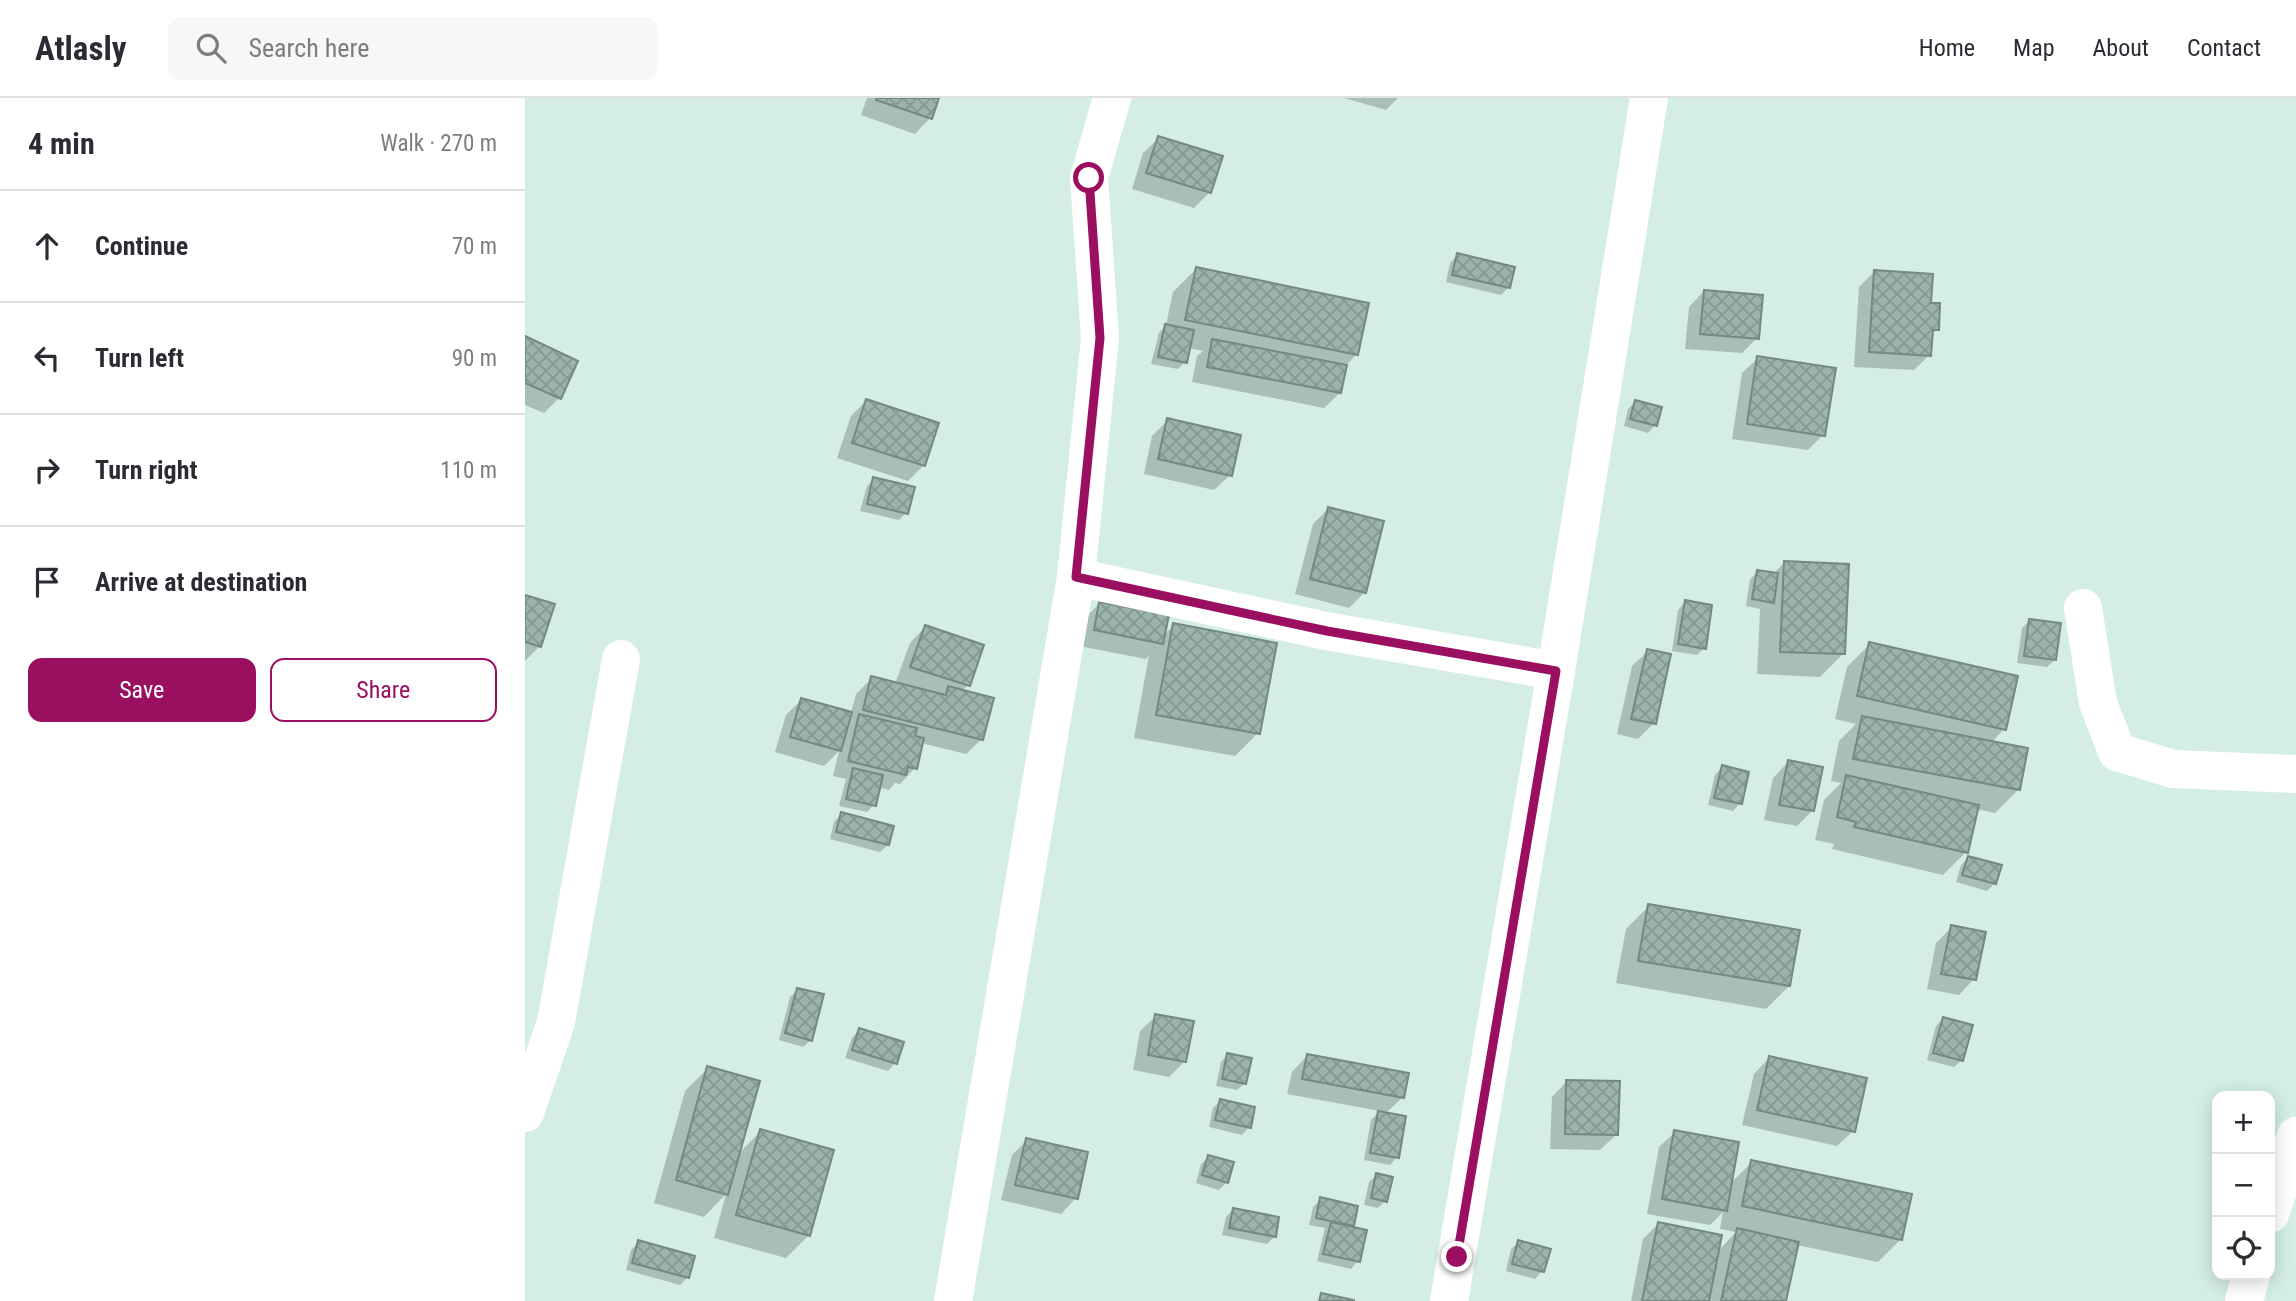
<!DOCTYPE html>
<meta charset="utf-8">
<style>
body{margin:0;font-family:"Roboto Condensed",sans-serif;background:#f7f7f7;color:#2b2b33}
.controls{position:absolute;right:21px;bottom:21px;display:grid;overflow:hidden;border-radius:14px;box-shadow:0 4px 18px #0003}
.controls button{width:63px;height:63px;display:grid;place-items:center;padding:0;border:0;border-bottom:2px solid #e1e1e2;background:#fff;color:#2b2b33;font:35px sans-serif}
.stop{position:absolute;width:21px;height:21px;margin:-16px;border:5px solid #9a0f60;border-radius:50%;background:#fff}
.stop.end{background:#9a0f60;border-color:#fff;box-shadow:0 2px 7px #0008}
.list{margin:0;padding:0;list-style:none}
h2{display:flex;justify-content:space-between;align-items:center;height:91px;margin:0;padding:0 28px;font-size:30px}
h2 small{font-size:23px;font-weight:400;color:#7c7c81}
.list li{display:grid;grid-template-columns:46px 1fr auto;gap:21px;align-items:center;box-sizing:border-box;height:112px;padding:0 28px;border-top:2px solid #e1e1e2}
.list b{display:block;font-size:26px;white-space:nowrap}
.list em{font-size:23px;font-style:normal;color:#7c7c81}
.actions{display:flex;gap:14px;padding:21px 28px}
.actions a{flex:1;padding:16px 0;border:2px solid #9a0f60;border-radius:14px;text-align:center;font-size:24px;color:#9a0f60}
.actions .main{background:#9a0f60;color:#fff}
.icon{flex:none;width:38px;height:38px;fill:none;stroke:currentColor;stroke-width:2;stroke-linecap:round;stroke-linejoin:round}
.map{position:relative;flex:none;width:1771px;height:1203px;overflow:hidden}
header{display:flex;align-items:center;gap:42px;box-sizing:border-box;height:98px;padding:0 35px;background:#fff;border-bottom:2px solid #e1e1e2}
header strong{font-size:33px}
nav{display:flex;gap:38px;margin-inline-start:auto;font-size:24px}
.search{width:490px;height:63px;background:#f7f7f7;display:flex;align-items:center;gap:18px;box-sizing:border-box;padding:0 24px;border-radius:14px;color:#7c7c81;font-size:26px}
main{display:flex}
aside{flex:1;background:#fff}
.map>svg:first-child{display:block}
.shadow{fill:#0003}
.building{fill:url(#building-cross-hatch);stroke:#728a82;stroke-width:2}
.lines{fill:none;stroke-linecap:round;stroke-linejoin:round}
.minor{stroke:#fff;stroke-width:38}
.route{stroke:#9a0f60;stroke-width:9}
</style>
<header>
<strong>Atlasly</strong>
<div class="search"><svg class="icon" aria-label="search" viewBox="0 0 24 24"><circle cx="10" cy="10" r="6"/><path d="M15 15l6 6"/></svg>Search here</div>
<nav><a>Home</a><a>Map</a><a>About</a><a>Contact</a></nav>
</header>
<main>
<aside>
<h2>4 min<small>Walk · 270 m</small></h2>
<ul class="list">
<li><svg class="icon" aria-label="ahead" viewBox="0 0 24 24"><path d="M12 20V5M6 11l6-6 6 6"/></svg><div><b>Continue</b></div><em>70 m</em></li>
<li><svg class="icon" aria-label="left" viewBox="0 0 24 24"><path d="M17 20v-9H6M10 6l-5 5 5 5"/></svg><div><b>Turn left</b></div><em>90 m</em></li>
<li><svg class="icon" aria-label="right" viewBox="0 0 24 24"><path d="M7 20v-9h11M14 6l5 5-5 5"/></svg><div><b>Turn right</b></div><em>110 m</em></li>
<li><svg class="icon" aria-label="arrive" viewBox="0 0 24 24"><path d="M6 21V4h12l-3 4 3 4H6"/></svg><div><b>Arrive at destination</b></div></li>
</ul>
<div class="actions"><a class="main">Save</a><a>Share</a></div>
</aside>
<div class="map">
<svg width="1771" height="1203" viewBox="0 0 1771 1203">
<defs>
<pattern id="building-cross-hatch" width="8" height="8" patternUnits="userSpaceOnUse" patternTransform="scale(1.75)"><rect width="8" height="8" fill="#9ab3ab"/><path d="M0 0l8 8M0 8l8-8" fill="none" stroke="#839992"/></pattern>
</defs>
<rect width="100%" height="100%" fill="#d4eee5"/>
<!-- shadow -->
<g class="shadow">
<polygon points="342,0 412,0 405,20 390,36 336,17"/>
<polygon points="819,0 873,0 861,12"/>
<polygon points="634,40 685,94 669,110 607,91 618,55"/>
<polygon points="933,157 984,189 976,197 921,184 925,165"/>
<polygon points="671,171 832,256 820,268 815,295 799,310 667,284 672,258 678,253 663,250 660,264 653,271 626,266 634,235 641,227 648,194"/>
<polygon points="1349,174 1404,206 1412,231 1405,238 1404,257 1389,272 1329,269 1334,189"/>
<polygon points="1179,193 1232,240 1217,255 1160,251 1164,209"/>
<polygon points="0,240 34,300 19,315 0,307"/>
<polygon points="1233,260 1298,337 1283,352 1207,341 1217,275"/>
<polygon points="341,303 399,367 383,383 312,360 326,318"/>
<polygon points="1110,304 1130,327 1123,335 1099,328 1103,311"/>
<polygon points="643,322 705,377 689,392 619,376 627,338"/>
<polygon points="349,381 381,415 374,422 335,413 342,388"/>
<polygon points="803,411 840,494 824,510 770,496 788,426"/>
<polygon points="1259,465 1318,556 1295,579 1232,576 1235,511 1221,508 1225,481 1233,474 1248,476"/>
<polygon points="0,499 15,548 0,563"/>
<polygon points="1160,504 1179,550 1172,557 1147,553 1153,512"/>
<polygon points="575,505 638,538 649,527 733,635 710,658 609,640 624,557 621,561 554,548 559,521"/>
<polygon points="1504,523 1530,562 1522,569 1492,565 1497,530"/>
<polygon points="400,529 443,587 437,593 457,641 441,656 396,645 390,670 375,686 370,685 364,692 353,689 349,707 342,714 314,708 321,681 308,678 314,653 299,668 250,654 261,617 276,602 326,615 331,596 347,580 370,586 385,545"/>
<polygon points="1345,546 1479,631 1466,645 1493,692 1470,715 1451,711 1441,754 1418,777 1307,751 1309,746 1290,742 1299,702 1316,685 1306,683 1314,643 1331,626 1310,621 1322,569"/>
<polygon points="1123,553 1129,625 1113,641 1092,636 1107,568"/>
<polygon points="1263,664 1288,712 1272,728 1239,722 1248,680"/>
<polygon points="1197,669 1215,705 1208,713 1183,707 1190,677"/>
<polygon points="316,716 363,747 355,754 305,741 309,724"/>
<polygon points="1443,760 1470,785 1462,793 1431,784 1436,767"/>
<polygon points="1124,808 1264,888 1241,911 1091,885 1101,831"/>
<polygon points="1427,829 1449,881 1434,897 1402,891 1411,845"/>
<polygon points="273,892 286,942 278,949 254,942 265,899"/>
<polygon points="631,918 660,963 644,979 608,972 615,933"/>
<polygon points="1418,921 1437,962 1429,969 1402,962 1411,928"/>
<polygon points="334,932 370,965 363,973 320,960 327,940"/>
<polygon points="703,957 720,985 712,992 691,988 696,964"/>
<polygon points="782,958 878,999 860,1016 872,1059 865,1067 839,1062 846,1022 855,1013 762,996 767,974"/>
<polygon points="1244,960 1328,1033 1312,1048 1217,1027 1229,976"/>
<polygon points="183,970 213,1056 236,1033 284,1137 261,1160 189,1140 201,1096 179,1119 129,1105 160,993"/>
<polygon points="1042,983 1091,1037 1075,1052 1025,1051 1027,999"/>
<polygon points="695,1003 724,1029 717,1037 684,1029 688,1010"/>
<polygon points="1150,1034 1205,1086 1227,1064 1376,1141 1353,1164 1272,1147 1259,1203 1106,1203 1118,1141 1133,1126 1192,1154 1211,1134 1195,1131 1198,1114 1185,1127 1122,1116 1134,1049"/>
<polygon points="502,1042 551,1100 536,1116 476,1102 487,1057"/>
<polygon points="684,1059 702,1084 694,1092 671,1085 676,1066"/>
<polygon points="852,1077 860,1103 853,1110 839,1107 844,1084"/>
<polygon points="796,1101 831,1109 826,1130 833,1163 826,1171 792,1163 800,1130 784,1127 788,1109"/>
<polygon points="708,1112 749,1139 742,1146 697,1137 701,1119"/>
<polygon points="114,1144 162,1180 155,1187 101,1172 106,1152"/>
<polygon points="994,1144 1017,1173 1010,1181 981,1173 986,1151"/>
</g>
<!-- building -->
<g class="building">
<polygon points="351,0 414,0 407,21 351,2"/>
<polygon points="633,38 698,58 686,95 621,75"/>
<polygon points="932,155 990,169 985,190 927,177"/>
<polygon points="671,169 844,205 833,257 660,222"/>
<polygon points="1349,172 1408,176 1406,205 1415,205 1414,232 1408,232 1406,258 1344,254"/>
<polygon points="1179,192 1238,197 1234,241 1175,236"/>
<polygon points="640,226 669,232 662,265 633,259"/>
<polygon points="0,238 53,263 36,301 0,285"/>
<polygon points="687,241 822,267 816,295 682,269"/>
<polygon points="1232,258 1311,270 1300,338 1222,326"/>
<polygon points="341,301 414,325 400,368 327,345"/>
<polygon points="1110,302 1137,309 1132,328 1105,321"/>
<polygon points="642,320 716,337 707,378 633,361"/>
<polygon points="348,379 390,389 383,416 342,406"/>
<polygon points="803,409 859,423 841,495 785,481"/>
<polygon points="1259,463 1324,466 1320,556 1255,554"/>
<polygon points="1232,472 1253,475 1249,505 1227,501"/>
<polygon points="0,497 30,506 16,549 0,544"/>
<polygon points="1160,502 1187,507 1181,551 1153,546"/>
<polygon points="574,504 644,517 638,546 569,532"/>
<polygon points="1504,521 1536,525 1531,562 1499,558"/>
<polygon points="648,525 752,545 735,636 631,617"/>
<polygon points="400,527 459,547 445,588 385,569"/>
<polygon points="1344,544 1493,578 1481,632 1332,598"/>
<polygon points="1122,551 1146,556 1131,626 1106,621"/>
<polygon points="346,578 421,597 423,588 469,600 458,642 338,612"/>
<polygon points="276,600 327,614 316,653 265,639"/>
<polygon points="334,616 392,630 390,638 399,640 392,671 383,669 381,677 323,663"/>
<polygon points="1337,618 1503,650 1495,692 1328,661"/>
<polygon points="1263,662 1298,669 1289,713 1254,707"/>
<polygon points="1197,667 1224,674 1217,706 1189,700"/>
<polygon points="328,670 358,677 351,708 321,701"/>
<polygon points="1321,677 1454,707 1443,755 1329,729 1331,724 1312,719"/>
<polygon points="316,714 369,728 364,747 311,734"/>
<polygon points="1443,758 1477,767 1471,786 1437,777"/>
<polygon points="1123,806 1275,832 1265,888 1113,863"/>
<polygon points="1426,827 1461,834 1451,882 1416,876"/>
<polygon points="272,890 299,896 287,943 260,935"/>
<polygon points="630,916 669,923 661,964 623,957"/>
<polygon points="1418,919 1448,927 1438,963 1408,955"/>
<polygon points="334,930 379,944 372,966 327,952"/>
<polygon points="702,955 727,960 721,986 697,981"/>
<polygon points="782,956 884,975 879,1000 777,981"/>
<polygon points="1244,958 1342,980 1330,1034 1232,1012"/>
<polygon points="182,968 235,983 203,1097 151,1082"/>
<polygon points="1041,982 1095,983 1093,1037 1040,1036"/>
<polygon points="695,1001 730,1009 726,1030 690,1022"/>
<polygon points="853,1013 881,1018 874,1060 845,1055"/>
<polygon points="235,1031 309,1052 285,1138 211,1117"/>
<polygon points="1149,1032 1214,1044 1202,1113 1137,1101"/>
<polygon points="501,1040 563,1054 553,1101 490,1087"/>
<polygon points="683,1057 709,1064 703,1085 677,1077"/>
<polygon points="1226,1062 1387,1096 1377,1142 1217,1108"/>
<polygon points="851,1075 868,1079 862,1104 846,1100"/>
<polygon points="795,1099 833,1108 829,1128 791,1120"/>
<polygon points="708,1110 754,1119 751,1139 704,1130"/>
<polygon points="806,1124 842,1132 835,1164 798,1156"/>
<polygon points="1133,1124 1197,1137 1184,1203 1117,1203"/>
<polygon points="1212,1130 1274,1144 1261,1203 1196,1203"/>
<polygon points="113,1142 170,1158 164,1180 107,1165"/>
<polygon points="993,1142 1026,1151 1019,1174 987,1166"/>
<polygon points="796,1195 829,1202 829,1203 794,1203"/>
</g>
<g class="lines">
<!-- minor -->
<g class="minor">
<polyline points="551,479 801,533 1031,573"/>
<polyline points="1558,510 1573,605 1592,654 1648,671 1771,676"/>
<polyline points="0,1015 31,924 96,561"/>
<polyline points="1745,1116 1771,1038"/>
<polyline points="428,1203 551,479 575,240 564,80 587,0"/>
<polyline points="924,1203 1031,573 1124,0"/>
<polyline points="1719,1203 1726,1177"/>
</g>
</g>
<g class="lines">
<!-- route -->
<polyline class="route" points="564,80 575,240 551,479 802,533 1031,573 932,1159"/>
</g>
</svg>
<div class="controls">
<button>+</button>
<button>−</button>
<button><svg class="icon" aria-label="locate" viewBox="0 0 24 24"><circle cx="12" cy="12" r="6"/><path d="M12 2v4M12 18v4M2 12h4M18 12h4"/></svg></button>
</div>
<div class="stop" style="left:564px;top:80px"></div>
<div class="stop end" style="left:932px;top:1159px"></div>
</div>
</main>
